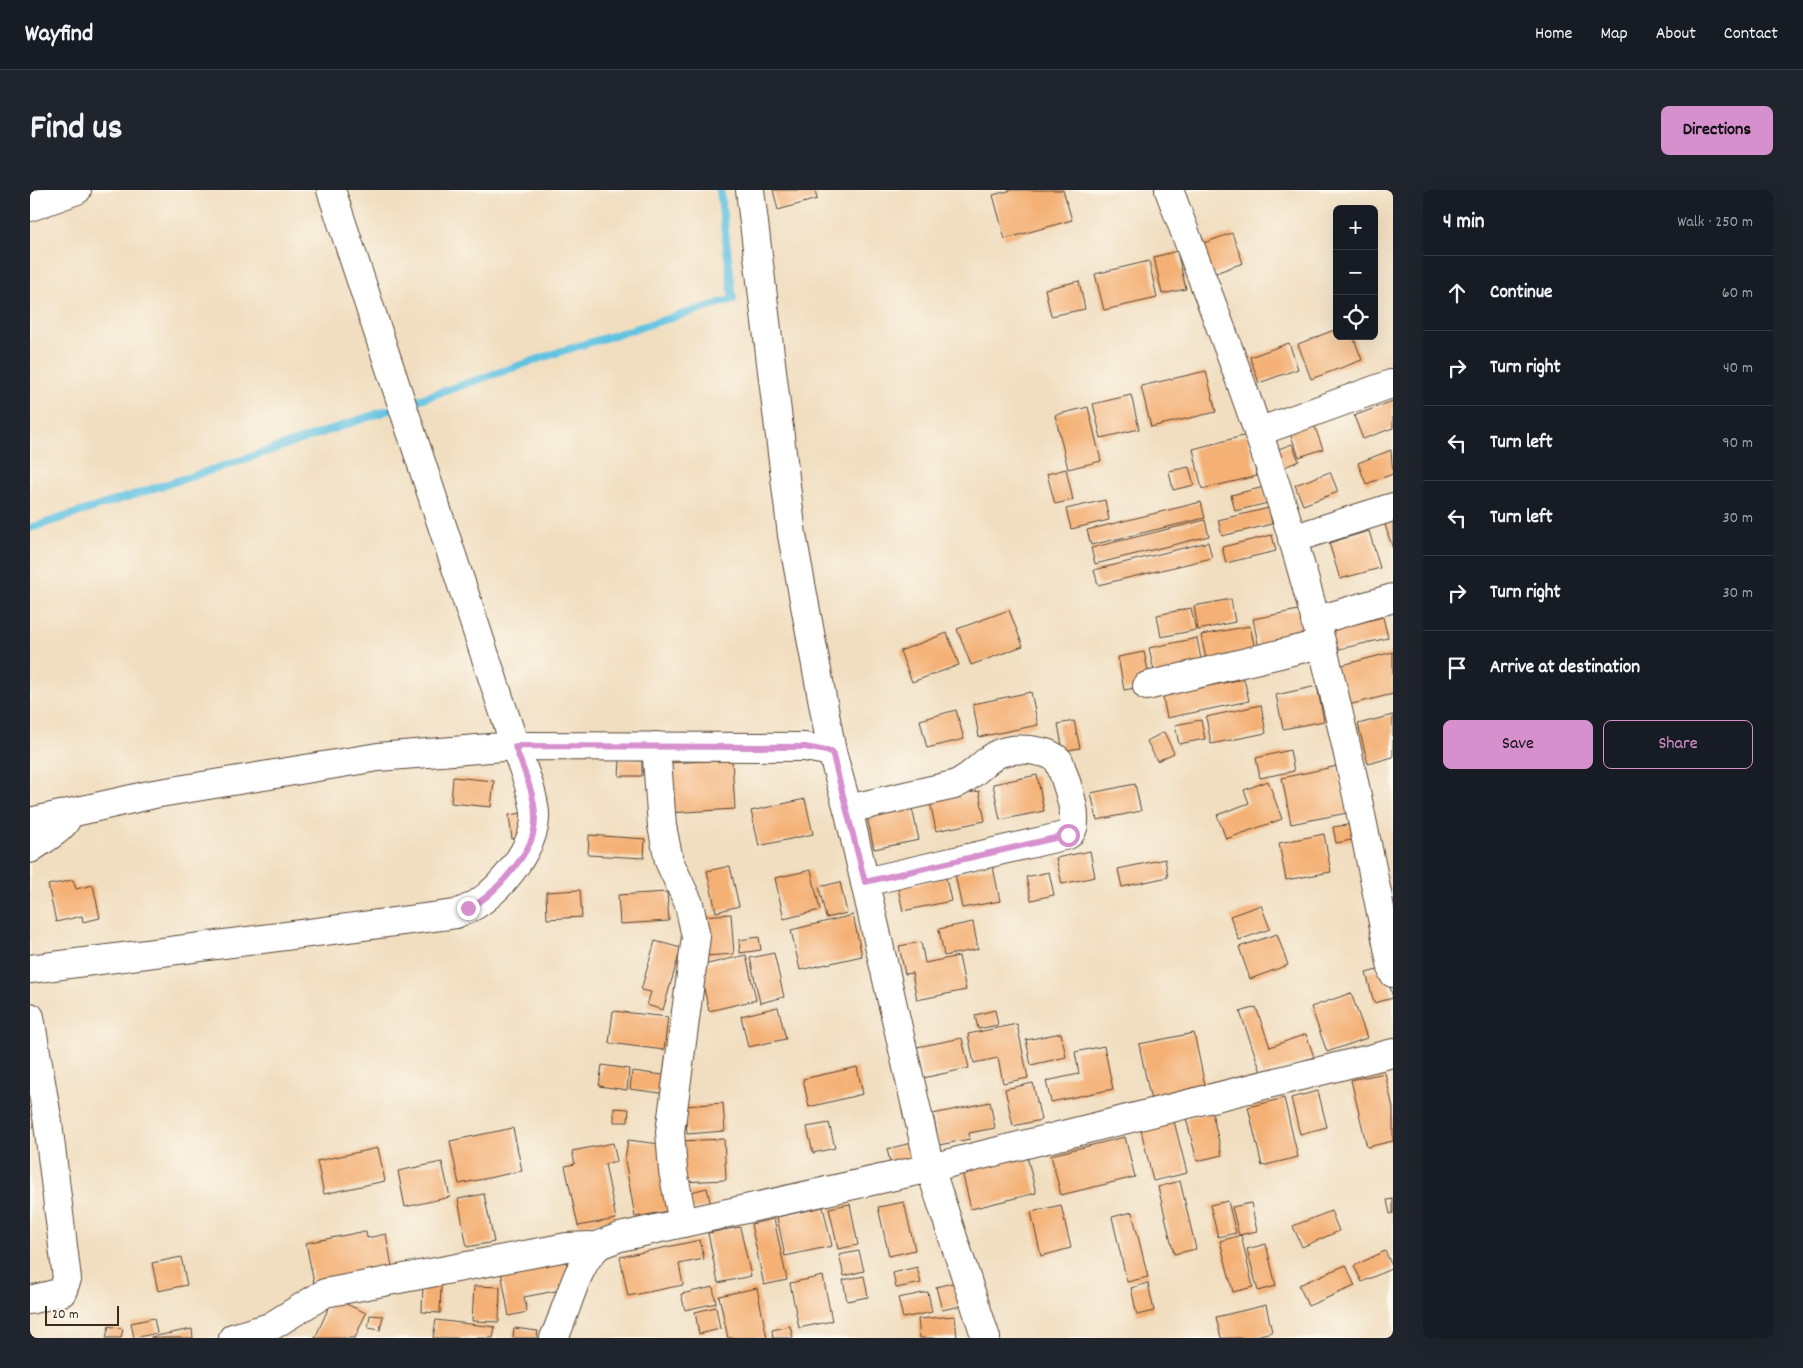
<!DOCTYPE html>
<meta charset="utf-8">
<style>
body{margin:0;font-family:Dekko,sans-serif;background:#20242c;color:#f1f3f6}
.controls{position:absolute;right:15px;top:15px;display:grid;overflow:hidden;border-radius:8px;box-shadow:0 5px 20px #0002}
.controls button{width:45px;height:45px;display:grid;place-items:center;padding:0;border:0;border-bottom:1px solid #363941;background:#171b24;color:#f1f3f6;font:25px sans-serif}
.scale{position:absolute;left:15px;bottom:12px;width:74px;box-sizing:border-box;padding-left:5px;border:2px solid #3b2a1e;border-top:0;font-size:14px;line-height:18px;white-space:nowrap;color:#3b2a1e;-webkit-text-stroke:4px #fbf7ec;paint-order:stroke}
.stop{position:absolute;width:15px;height:15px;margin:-11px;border:4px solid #d690ce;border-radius:50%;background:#fff}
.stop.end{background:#d690ce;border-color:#fff;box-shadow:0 1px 5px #0008}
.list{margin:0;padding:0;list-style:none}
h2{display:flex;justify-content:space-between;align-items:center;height:65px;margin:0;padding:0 20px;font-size:21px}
h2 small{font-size:16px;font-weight:400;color:#9ea1a6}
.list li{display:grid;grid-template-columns:32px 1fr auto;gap:15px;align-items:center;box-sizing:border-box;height:75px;padding:0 20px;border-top:1px solid #363941}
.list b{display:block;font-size:19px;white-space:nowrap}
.list em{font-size:16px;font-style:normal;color:#9ea1a6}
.actions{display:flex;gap:10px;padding:15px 20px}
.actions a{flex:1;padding:11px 0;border:1px solid #d690ce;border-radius:8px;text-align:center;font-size:18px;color:#d690ce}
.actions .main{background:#d690ce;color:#111}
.icon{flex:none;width:28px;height:28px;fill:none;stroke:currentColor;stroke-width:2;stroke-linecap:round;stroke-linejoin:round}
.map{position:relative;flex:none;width:1363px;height:1148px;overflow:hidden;border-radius:8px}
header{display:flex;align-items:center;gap:30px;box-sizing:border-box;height:70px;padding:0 25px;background:#171b24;border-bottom:1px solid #363941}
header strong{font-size:24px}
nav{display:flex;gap:28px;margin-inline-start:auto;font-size:18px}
.intro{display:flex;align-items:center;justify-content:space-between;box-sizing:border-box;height:120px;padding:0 30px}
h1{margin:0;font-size:35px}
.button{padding:12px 22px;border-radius:8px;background:#d690ce;color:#111;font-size:18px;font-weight:700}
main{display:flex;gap:30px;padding:0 30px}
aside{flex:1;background:#171b24;border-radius:8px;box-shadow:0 5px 20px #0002}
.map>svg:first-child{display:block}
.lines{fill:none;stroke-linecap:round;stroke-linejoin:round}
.stream{stroke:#62c2e1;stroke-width:8}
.building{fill:#f4b075}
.minor-casing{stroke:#564536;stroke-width:30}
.minor{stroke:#fff;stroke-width:28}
.route{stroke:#d690ce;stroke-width:6}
</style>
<header>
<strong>Wayfind</strong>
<nav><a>Home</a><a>Map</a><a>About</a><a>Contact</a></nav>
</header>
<div class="intro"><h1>Find us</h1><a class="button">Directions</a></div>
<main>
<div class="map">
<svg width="1363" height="1148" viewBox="0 0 1363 1148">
<rect width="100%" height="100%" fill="#fbf7ec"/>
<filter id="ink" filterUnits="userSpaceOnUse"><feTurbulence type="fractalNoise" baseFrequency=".02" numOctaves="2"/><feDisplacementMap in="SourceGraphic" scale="10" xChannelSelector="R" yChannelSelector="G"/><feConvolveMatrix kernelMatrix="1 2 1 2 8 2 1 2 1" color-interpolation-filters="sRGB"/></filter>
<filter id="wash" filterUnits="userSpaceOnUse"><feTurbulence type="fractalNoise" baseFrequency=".0096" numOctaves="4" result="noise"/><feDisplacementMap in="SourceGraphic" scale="20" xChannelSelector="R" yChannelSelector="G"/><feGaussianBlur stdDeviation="1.12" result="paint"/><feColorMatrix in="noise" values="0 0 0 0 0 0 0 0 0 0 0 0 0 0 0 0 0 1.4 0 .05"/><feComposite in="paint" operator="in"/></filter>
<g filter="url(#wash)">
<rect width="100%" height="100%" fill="#f1dec0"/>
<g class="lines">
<!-- stream -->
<polyline class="stream" points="0,338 197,275 532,161 703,109 690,0"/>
</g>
<g id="blocks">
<!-- building -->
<g class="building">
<polygon points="743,0 785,0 787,9 748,20"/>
<polygon points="982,0 1033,0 1042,30 975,49 963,5"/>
<polygon points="1202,43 1213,73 1180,85 1168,55"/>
<polygon points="1147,61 1156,99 1132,104 1124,67"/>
<polygon points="1119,71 1127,108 1074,120 1065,84"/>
<polygon points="1049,91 1055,119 1021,126 1015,99"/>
<polygon points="1307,139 1307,146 1323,146 1332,170 1281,189 1268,154"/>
<polygon points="1259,153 1268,179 1229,193 1220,167"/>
<polygon points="1176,181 1186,222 1121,237 1111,196"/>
<polygon points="1101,205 1109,239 1071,248 1063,214"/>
<polygon points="1363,211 1363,238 1333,249 1324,226"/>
<polygon points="1058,217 1071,271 1038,279 1025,225"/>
<polygon points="1283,232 1293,259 1269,267 1259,241"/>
<polygon points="1217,245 1227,286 1172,299 1163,259"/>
<polygon points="1262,254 1269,271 1252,278 1246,260"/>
<polygon points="1361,260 1363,284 1336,294 1328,273"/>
<polygon points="1159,277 1164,295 1143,300 1139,281"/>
<polygon points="1036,279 1043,310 1025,314 1017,284"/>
<polygon points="1300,282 1308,302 1273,315 1265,295"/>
<polygon points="1234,297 1238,313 1205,321 1201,305"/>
<polygon points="1075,310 1079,330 1041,339 1036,319"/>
<polygon points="1171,312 1175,328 1061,355 1057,340"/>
<polygon points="1239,318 1242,334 1192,346 1188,330"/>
<polygon points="1363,329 1363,359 1354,332"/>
<polygon points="1175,330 1179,346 1065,374 1061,358"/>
<polygon points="1339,341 1350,378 1310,389 1299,353"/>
<polygon points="1242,345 1246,361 1196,373 1192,357"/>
<polygon points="1178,352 1182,368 1068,395 1064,380"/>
<polygon points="1201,409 1205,432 1168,440 1164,416"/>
<polygon points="1161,418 1166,440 1131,447 1127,425"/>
<polygon points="1273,419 1279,447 1229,458 1223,429"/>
<polygon points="979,420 993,456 941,475 927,439"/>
<polygon points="1353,427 1358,448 1305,460 1301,440"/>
<polygon points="1220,436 1226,464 1177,474 1171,445"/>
<polygon points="917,443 929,475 882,492 870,461"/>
<polygon points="1167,448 1173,480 1126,490 1119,458"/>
<polygon points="1114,462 1121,495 1094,500 1088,467"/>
<polygon points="1363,462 1363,504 1314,516 1304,477"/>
<polygon points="1214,489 1219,511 1137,528 1131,498 1162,492 1163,499"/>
<polygon points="1287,496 1294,531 1253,539 1246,505"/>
<polygon points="1001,502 1008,535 949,547 943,514"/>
<polygon points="1231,515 1236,543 1181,554 1176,527"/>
<polygon points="926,520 934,549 897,558 890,530"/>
<polygon points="1363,525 1363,567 1338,574 1328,534"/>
<polygon points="1171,530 1175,549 1149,554 1145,535"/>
<polygon points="1044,531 1050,558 1033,561 1028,534"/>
<polygon points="1134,542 1144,563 1127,571 1117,551"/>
<polygon points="1260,560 1264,581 1230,588 1226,568"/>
<polygon points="590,570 612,571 612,586 589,586"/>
<polygon points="702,570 705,619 638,623 636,573"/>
<polygon points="1307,576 1317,623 1261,634 1252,588"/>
<polygon points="1007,585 1014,621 970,630 963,594"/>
<polygon points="423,587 464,591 461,617 421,613"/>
<polygon points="1238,591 1252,629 1196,649 1187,625 1219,613 1214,600"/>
<polygon points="1105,594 1111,621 1067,630 1061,603"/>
<polygon points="949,601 955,631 906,641 900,611"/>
<polygon points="775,609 783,644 729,656 721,621"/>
<polygon points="882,618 889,650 844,659 837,627"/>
<polygon points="492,623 496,647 482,649 479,625"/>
<polygon points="1323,634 1326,649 1306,653 1303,637"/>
<polygon points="1294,644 1301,682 1256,690 1249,653"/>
<polygon points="559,645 615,649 614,668 558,665"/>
<polygon points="1060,661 1065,687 1032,694 1026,668"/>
<polygon points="1135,669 1138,687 1092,697 1088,679"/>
<polygon points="700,676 709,716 686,722 677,681"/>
<polygon points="963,677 970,711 932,718 925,684"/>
<polygon points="781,680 790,720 754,729 745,688"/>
<polygon points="1019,682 1024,705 1001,710 996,687"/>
<polygon points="916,688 921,711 873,721 868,698"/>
<polygon points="43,690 46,699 63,695 70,728 53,732 52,726 26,732 18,695"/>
<polygon points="810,692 817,723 796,728 789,697"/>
<polygon points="550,700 552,727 517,729 516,702"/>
<polygon points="637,702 639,731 590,734 588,705"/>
<polygon points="1231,715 1240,739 1209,750 1200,726"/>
<polygon points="701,724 704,764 674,766 671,726"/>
<polygon points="823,725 832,766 770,780 761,740"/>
<polygon points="943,732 948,759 914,766 909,739"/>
<polygon points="1247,744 1258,775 1220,789 1209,757"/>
<polygon points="729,747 731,760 710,763 709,750"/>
<polygon points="625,751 651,758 633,820 617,815 621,802 611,800"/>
<polygon points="891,752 895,773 929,766 936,800 887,810 882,783 875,784 869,756"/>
<polygon points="744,763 754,807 730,813 720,768"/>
<polygon points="716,765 726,810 679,821 669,776"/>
<polygon points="1355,778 1363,808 1344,813 1336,783"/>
<polygon points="1321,803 1337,848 1297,862 1281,817"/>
<polygon points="748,817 756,849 718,857 711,826"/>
<polygon points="1226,817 1240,857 1276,844 1284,867 1232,885 1210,822"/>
<polygon points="965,820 968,835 948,839 945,825"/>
<polygon points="583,821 638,827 634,860 579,853"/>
<polygon points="987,834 998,888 973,893 968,868 944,873 938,844"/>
<polygon points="1031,843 1036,867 1001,875 996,850"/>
<polygon points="1164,843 1176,900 1121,911 1109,854"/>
<polygon points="932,848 939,878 893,888 887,857"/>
<polygon points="1074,856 1083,899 1021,912 1016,891 1049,884 1045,862"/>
<polygon points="572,875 599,879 597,900 569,896"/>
<polygon points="827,877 833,904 779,917 773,889"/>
<polygon points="602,881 641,886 638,904 600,899"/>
<polygon points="1355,883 1363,918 1363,951 1337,957 1321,890"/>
<polygon points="1003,893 1011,930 983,936 975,899"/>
<polygon points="1288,901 1297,937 1270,944 1261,908"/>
<polygon points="1254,908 1268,967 1232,976 1218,917"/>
<polygon points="960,912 965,938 939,943 940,949 909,955 903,924"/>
<polygon points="693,913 695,941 657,944 655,916"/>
<polygon points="584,918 599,919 598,932 584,932"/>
<polygon points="1182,922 1192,965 1167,971 1156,928"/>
<polygon points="1144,931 1157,983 1123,991 1111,940"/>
<polygon points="799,933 805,958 783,963 777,937"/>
<polygon points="483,938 492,981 429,994 420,951"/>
<polygon points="1095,947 1105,987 1031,1005 1021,965"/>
<polygon points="694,949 696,990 652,992 650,951"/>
<polygon points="598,950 638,955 644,1020 605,1027 595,970"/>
<polygon points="583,953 587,971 575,974 586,1029 548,1036 535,976 545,974 542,961"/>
<polygon points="881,953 885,970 861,976 857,959"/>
<polygon points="348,958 355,991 294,1004 287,971"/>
<polygon points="997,966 1006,1003 941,1019 932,981"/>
<polygon points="412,972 420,1007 375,1017 368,981"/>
<polygon points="1150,991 1166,1059 1144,1064 1128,997"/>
<polygon points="677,998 681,1016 657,1021 653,1004"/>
<polygon points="454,1004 464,1052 437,1057 428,1009"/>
<polygon points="1363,1009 1363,1023 1360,1024 1357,1010"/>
<polygon points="1198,1011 1206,1043 1188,1047 1180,1015"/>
<polygon points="874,1012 885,1060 859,1066 848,1017"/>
<polygon points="1221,1013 1227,1041 1209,1045 1202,1017"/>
<polygon points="820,1014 828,1055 808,1059 799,1018"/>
<polygon points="1031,1015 1041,1058 1011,1066 1001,1022"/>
<polygon points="793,1017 802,1056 755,1066 747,1027"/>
<polygon points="1301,1021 1309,1041 1272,1057 1263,1036"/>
<polygon points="1102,1022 1118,1087 1097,1092 1082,1027"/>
<polygon points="744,1029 757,1090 734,1095 721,1034"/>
<polygon points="710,1037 721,1086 688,1093 678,1043"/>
<polygon points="336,1041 337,1048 356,1044 362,1076 284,1093 276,1053"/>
<polygon points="1211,1045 1223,1097 1203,1102 1190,1051"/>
<polygon points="670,1050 674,1069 649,1074 653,1095 598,1106 590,1067"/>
<polygon points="1236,1054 1246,1096 1228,1101 1217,1059"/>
<polygon points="829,1061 834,1081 814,1086 809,1065"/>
<polygon points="1355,1061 1363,1078 1332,1092 1324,1076"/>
<polygon points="535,1064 541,1098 494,1107 497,1122 479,1126 470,1076"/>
<polygon points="151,1067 157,1095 128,1101 122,1073"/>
<polygon points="1316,1075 1325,1096 1278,1116 1269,1095"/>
<polygon points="887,1077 891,1093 866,1098 863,1083"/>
<polygon points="793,1086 802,1131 769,1138 760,1093"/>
<polygon points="834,1086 838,1107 817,1111 813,1090"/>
<polygon points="926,1092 931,1116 912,1120 906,1097"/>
<polygon points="1118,1093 1124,1121 1107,1125 1101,1098"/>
<polygon points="393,1094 411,1094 410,1123 392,1122"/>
<polygon points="444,1096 470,1097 469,1132 442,1131"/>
<polygon points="683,1097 686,1113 655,1120 651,1104"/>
<polygon points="727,1098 737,1148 698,1148 689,1106"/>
<polygon points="898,1102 902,1122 873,1128 868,1108"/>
<polygon points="303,1108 336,1123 325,1148 285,1148"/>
<polygon points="1236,1115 1242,1142 1218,1148 1191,1148 1186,1127"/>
<polygon points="686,1117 690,1139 669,1144 665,1122"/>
<polygon points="340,1125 353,1126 350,1140 338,1138"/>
<polygon points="925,1126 927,1148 890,1148 888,1129"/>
<polygon points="124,1128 127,1143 104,1148 101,1133"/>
<polygon points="406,1130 465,1137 463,1148 403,1148"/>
<polygon points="79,1136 93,1139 91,1148 76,1148"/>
<polygon points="760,1136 763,1148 743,1148 742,1140"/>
<polygon points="484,1138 508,1141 507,1148 483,1148"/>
<polygon points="162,1139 163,1148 121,1148 121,1147"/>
</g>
</g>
</g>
<g filter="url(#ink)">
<use href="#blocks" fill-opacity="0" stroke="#564536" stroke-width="1"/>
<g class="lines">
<defs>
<g id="minor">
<polyline points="720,0 762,345 802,562 819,623 900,978 956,1148"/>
<path d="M 1139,0 C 1188,130 1239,261 1276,395 C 1312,523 1337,653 1363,783"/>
<polyline points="0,17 47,0"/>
<polyline points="1228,242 1361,194"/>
<polyline points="1262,349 1363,317"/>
<polyline points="1285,431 1363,408"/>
<polyline points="1117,496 1291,454"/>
<polyline points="626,556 632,636 639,671 659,714 666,747 640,942 643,981 653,1033"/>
<path d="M 818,619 L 924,595 C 956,581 957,555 1000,560 C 1012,562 1021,563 1029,571 C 1034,587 1054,634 1038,645 L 835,692"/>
<polyline points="0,632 124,604 348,567 485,556 775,557 802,562"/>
<path d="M 0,659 C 13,649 36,639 39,623"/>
<path d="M 0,779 L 426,724 C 432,721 441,718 447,714 C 473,697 507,654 505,623 C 503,600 492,577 485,556 L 301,0"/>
<polyline points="0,827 18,933 37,1089 32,1102 0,1110"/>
<polyline points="203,1148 240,1137 295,1103 537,1057 560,1056 565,1059"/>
<path d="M 524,1148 C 537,1121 546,1074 568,1056 C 574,1052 583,1050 590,1047 L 900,978 L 1363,863"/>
</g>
</defs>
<!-- minor casing -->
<use href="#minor" class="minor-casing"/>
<!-- minor -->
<use href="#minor" class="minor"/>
</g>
</g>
<g class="lines" filter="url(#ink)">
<!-- route -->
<path class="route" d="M 438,718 C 460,710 494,670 502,648 C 504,642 505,632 505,626 C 505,603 492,577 485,556 L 775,557 L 802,562 L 835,692 L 1038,645"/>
</g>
</svg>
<div class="controls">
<button>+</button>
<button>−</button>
<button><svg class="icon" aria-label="locate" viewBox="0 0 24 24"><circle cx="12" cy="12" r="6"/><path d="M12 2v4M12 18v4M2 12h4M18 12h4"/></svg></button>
</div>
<div class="scale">20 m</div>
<div class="stop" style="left:1038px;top:645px"></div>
<div class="stop end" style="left:438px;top:718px"></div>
</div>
<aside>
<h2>4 min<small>Walk · 250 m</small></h2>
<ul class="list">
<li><svg class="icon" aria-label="ahead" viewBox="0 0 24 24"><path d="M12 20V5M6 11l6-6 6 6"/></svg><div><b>Continue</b></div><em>60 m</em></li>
<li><svg class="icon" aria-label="right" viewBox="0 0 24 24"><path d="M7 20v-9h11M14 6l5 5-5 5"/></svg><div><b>Turn right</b></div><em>40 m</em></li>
<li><svg class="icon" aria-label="left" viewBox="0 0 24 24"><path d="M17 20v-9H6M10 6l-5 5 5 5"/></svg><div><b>Turn left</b></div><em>90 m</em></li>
<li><svg class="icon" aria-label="left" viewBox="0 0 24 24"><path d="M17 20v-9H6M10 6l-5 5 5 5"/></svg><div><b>Turn left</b></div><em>30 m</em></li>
<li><svg class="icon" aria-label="right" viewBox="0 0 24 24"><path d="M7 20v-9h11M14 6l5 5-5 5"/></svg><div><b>Turn right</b></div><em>30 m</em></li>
<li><svg class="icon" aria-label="arrive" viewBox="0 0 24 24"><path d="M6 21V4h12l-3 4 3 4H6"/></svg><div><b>Arrive at destination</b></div></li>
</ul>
<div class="actions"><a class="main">Save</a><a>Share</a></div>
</aside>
</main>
